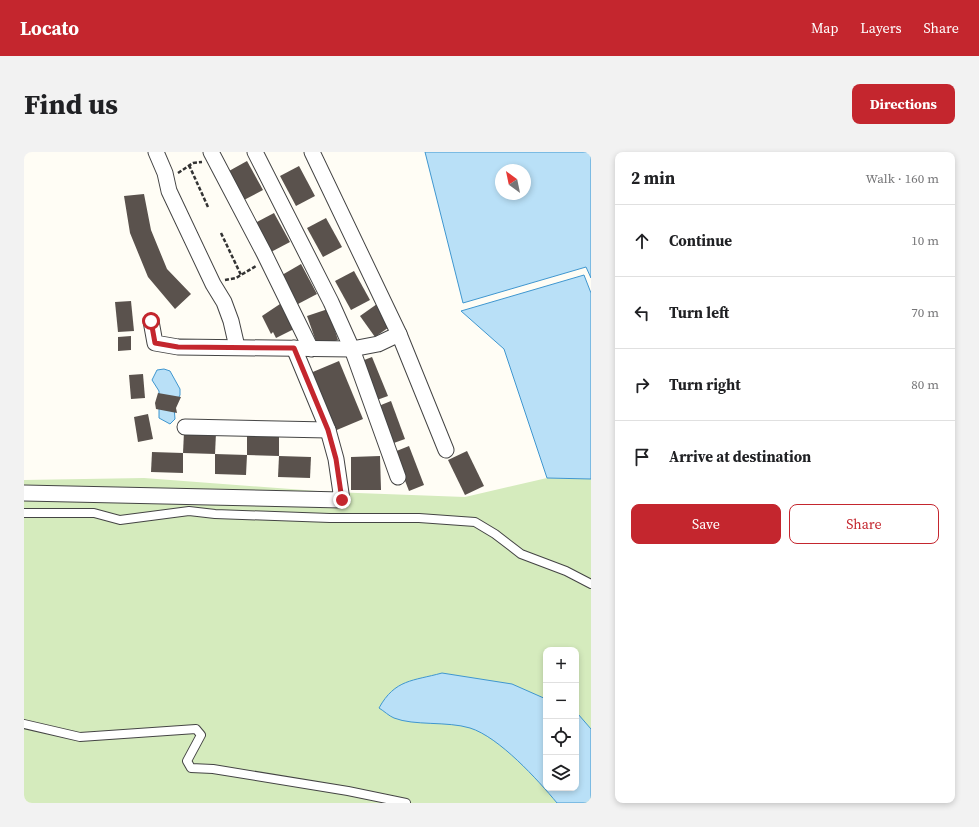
<!DOCTYPE html>
<meta charset="utf-8">
<style>
body{margin:0;font-family:"Source Serif 4",serif;background:#f2f2f2;color:#202124}
.controls{position:absolute;right:12px;bottom:12px;display:grid;overflow:hidden;border-radius:8px;box-shadow:0 2px 6px #0003}
.controls button{width:36px;height:36px;display:grid;place-items:center;padding:0;border:0;border-bottom:1px solid #e0e0e0;background:#fff;color:#202124;font:20px sans-serif}
.compass{position:absolute;left:471px;top:12px;width:36px;height:36px;border-radius:50%;background:#fff;box-shadow:0 2px 6px #0003;rotate:327deg}
.stop{position:absolute;width:12px;height:12px;margin:-9px;border:3px solid #c4262e;border-radius:50%;background:#fff}
.stop.end{background:#c4262e;border-color:#fff;box-shadow:0 1px 4px #0008}
.list{margin:0;padding:0;list-style:none}
h2{display:flex;justify-content:space-between;align-items:center;height:52px;margin:0;padding:0 16px;font-size:17px}
h2 small{font-size:13px;font-weight:400;color:#757577}
.list li{display:grid;grid-template-columns:26px 1fr auto;gap:12px;align-items:center;box-sizing:border-box;height:72px;padding:0 16px;border-top:1px solid #e0e0e0}
.list b{display:block;font-size:15px;white-space:nowrap}
.list em{font-size:13px;font-style:normal;color:#757577}
.actions{display:flex;gap:8px;padding:12px 16px}
.actions a{flex:1;padding:9px 0;border:1px solid #c4262e;border-radius:8px;text-align:center;font-size:14px;color:#c4262e}
.actions .main{background:#c4262e;color:#fff}
.icon{flex:none;width:22px;height:22px;fill:none;stroke:currentColor;stroke-width:2;stroke-linecap:round;stroke-linejoin:round}
.map{position:relative;flex:none;width:567px;height:651px;overflow:hidden;border-radius:8px}
header{display:flex;align-items:center;gap:24px;box-sizing:border-box;height:56px;padding:0 20px;background:#c4262e;color:#fff}
header strong{font-size:19px}
nav{display:flex;gap:22px;margin-inline-start:auto;font-size:14px}
.intro{display:flex;align-items:center;justify-content:space-between;box-sizing:border-box;height:96px;padding:0 24px}
h1{margin:0;font-size:28px}
.button{padding:10px 18px;border-radius:8px;background:#c4262e;color:#fff;font-size:14px;font-weight:700}
main{display:flex;gap:24px;padding:0 24px}
aside{flex:1;background:#fff;border-radius:8px;box-shadow:0 2px 6px #0003}
.map>svg:first-child{display:block}
.green{fill:#d5ebbd;fill-rule:evenodd}
.water{fill:#b9e0f7;stroke:#3f96cf;fill-rule:evenodd}
.building{fill:#5a524d}
.lines{fill:none;stroke-linecap:round;stroke-linejoin:round}
.lane-casing{stroke:#444;stroke-width:10}
.street-casing{stroke:#444;stroke-width:17}
.path{stroke:#333;stroke-width:2.5;stroke-dasharray:4 2;stroke-linecap:butt}
.lane{stroke:#fff;stroke-width:8}
.street{stroke:#fff;stroke-width:15}
.route{stroke:#c4262e;stroke-width:5}
</style>
<header>
<strong>Locato</strong>
<nav><a>Map</a><a>Layers</a><a>Share</a></nav>
</header>
<div class="intro"><h1>Find us</h1><a class="button">Directions</a></div>
<main>
<div class="map">
<svg width="567" height="651" viewBox="0 0 567 651">
<rect width="100%" height="100%" fill="#fffdf5"/>
<!-- green -->
<path class="green" d="M 120,326 L 307,340 L 441,345 L 523,326 L 567,327 L 567,651 L 0,651 L 0,328 ZM 522,498 L 552,498 L 552,636 L 522,636 Z"/>
<!-- water -->
<g class="water">
<path d="M 401,0 L 567,0 L 567,126 L 562,115 L 439,151 ZM 477,18 L 501,18 L 501,42 L 477,42 Z"/>
<polygon points="560,123 567,141 567,327 523,326 480,197 437,159"/>
<polygon points="140,217 146,219 156,237 156,243 150,255 151,267 146,272 135,266 135,239 128,228 133,218"/>
<path d="M 418,521 L 488,532 L 522,547 L 522,636 L 552,636 L 552,561 L 554,562 L 567,577 L 567,651 L 533,651 C 514,628 475,585 446,576 C 423,569 390,574 370,566 C 365,564 360,559 355,556 C 371,527 389,529 418,521 Z"/>
</g>
<!-- building -->
<g class="building">
<polygon points="223,9 239,38 220,48 205,19"/>
<polygon points="275,14 291,44 272,54 256,24"/>
<polygon points="120,42 127,78 143,117 167,142 151,157 124,125 106,81 100,44"/>
<polygon points="250,61 266,90 247,100 231,71"/>
<polygon points="302,66 318,95 299,105 283,76"/>
<polygon points="277,112 293,142 274,152 258,123"/>
<polygon points="330,119 346,148 327,158 311,129"/>
<polygon points="107,149 110,179 94,180 91,150"/>
<polygon points="259,150 272,176 252,186 249,180 247,182 238,164"/>
<polygon points="353,152 368,173 351,185 336,164"/>
<polygon points="304,157 314,188 294,195 283,164"/>
<polygon points="107,184 107,198 94,199 94,185"/>
<polygon points="348,205 364,244 350,249 335,210"/>
<polygon points="315,209 339,267 308,280 284,222"/>
<polygon points="119,222 121,246 107,247 105,223"/>
<polygon points="134,241 157,245 152,256 153,261 132,257 131,251"/>
<polygon points="367,249 381,287 367,292 352,255"/>
<polygon points="124,262 129,287 114,290 110,265"/>
<polygon points="160,280 192,281 191,302 159,301"/>
<polygon points="223,283 255,283 255,304 223,303 222,323 191,322 191,302 223,303"/>
<polygon points="385,294 400,333 385,339 370,300"/>
<polygon points="443,299 460,334 441,343 424,308"/>
<polygon points="128,300 159,301 159,321 127,320"/>
<polygon points="255,304 287,305 286,326 254,325"/>
<polygon points="356,304 357,338 327,338 327,305"/>
</g>
<g class="lines">
<defs>
<g id="lane">
<polyline points="0,361 70,361 96,368 165,359 191,362 306,366 395,366 451,370 471,382 497,402 542,419 567,432"/>
<polyline points="0,572 56,585 172,577 177,583 163,609 167,616 189,617 324,639 382,651"/>
</g>
<g id="street">
<polyline points="132,0 141,21 145,39 189,132 200,150 207,169 213,195"/>
<polyline points="187,0 240,101 287,197"/>
<polyline points="231,0 307,150 328,197 374,325"/>
<polyline points="288,0 375,182 422,298"/>
<polyline points="127,169 131,191 154,195 328,197 354,192 375,182"/>
<polyline points="161,275 304,278"/>
<polyline points="0,341 318,348 312,307 304,278 270,196"/>
</g>
</defs>
<!-- lane casing -->
<use href="#lane" class="lane-casing"/>
<!-- street casing -->
<use href="#street" class="street-casing"/>
<!-- path -->
<g class="path">
<polyline points="165,13 184,55"/>
<polyline points="154,21 169,11 178,10"/>
<polyline points="197,81 217,123"/>
<polyline points="201,128 212,126 232,114"/>
</g>
<!-- lane -->
<use href="#lane" class="lane"/>
<!-- street -->
<use href="#street" class="street"/>
</g>
<g class="lines">
<!-- route -->
<polyline class="route" points="127,169 131,191 154,195 270,196 304,278 312,307 318,348"/>
</g>
</svg>
<div class="controls">
<button>+</button>
<button>−</button>
<button><svg class="icon" aria-label="locate" viewBox="0 0 24 24"><circle cx="12" cy="12" r="6"/><path d="M12 2v4M12 18v4M2 12h4M18 12h4"/></svg></button>
<button><svg class="icon" aria-label="layers" viewBox="0 0 24 24"><path d="M12 4l9 5-9 5-9-5zM3 14l9 5 9-5"/></svg></button>
</div>
<svg class="compass" viewBox="-18 -18 36 36"><path d="M0-13l5 13h-10z" fill="#e53935"/><path d="M0 13l5-13h-10z" fill="#757577"/></svg>
<div class="stop" style="left:127px;top:169px"></div>
<div class="stop end" style="left:318px;top:348px"></div>
</div>
<aside>
<h2>2 min<small>Walk · 160 m</small></h2>
<ul class="list">
<li><svg class="icon" aria-label="ahead" viewBox="0 0 24 24"><path d="M12 20V5M6 11l6-6 6 6"/></svg><div><b>Continue</b></div><em>10 m</em></li>
<li><svg class="icon" aria-label="left" viewBox="0 0 24 24"><path d="M17 20v-9H6M10 6l-5 5 5 5"/></svg><div><b>Turn left</b></div><em>70 m</em></li>
<li><svg class="icon" aria-label="right" viewBox="0 0 24 24"><path d="M7 20v-9h11M14 6l5 5-5 5"/></svg><div><b>Turn right</b></div><em>80 m</em></li>
<li><svg class="icon" aria-label="arrive" viewBox="0 0 24 24"><path d="M6 21V4h12l-3 4 3 4H6"/></svg><div><b>Arrive at destination</b></div></li>
</ul>
<div class="actions"><a class="main">Save</a><a>Share</a></div>
</aside>
</main>
